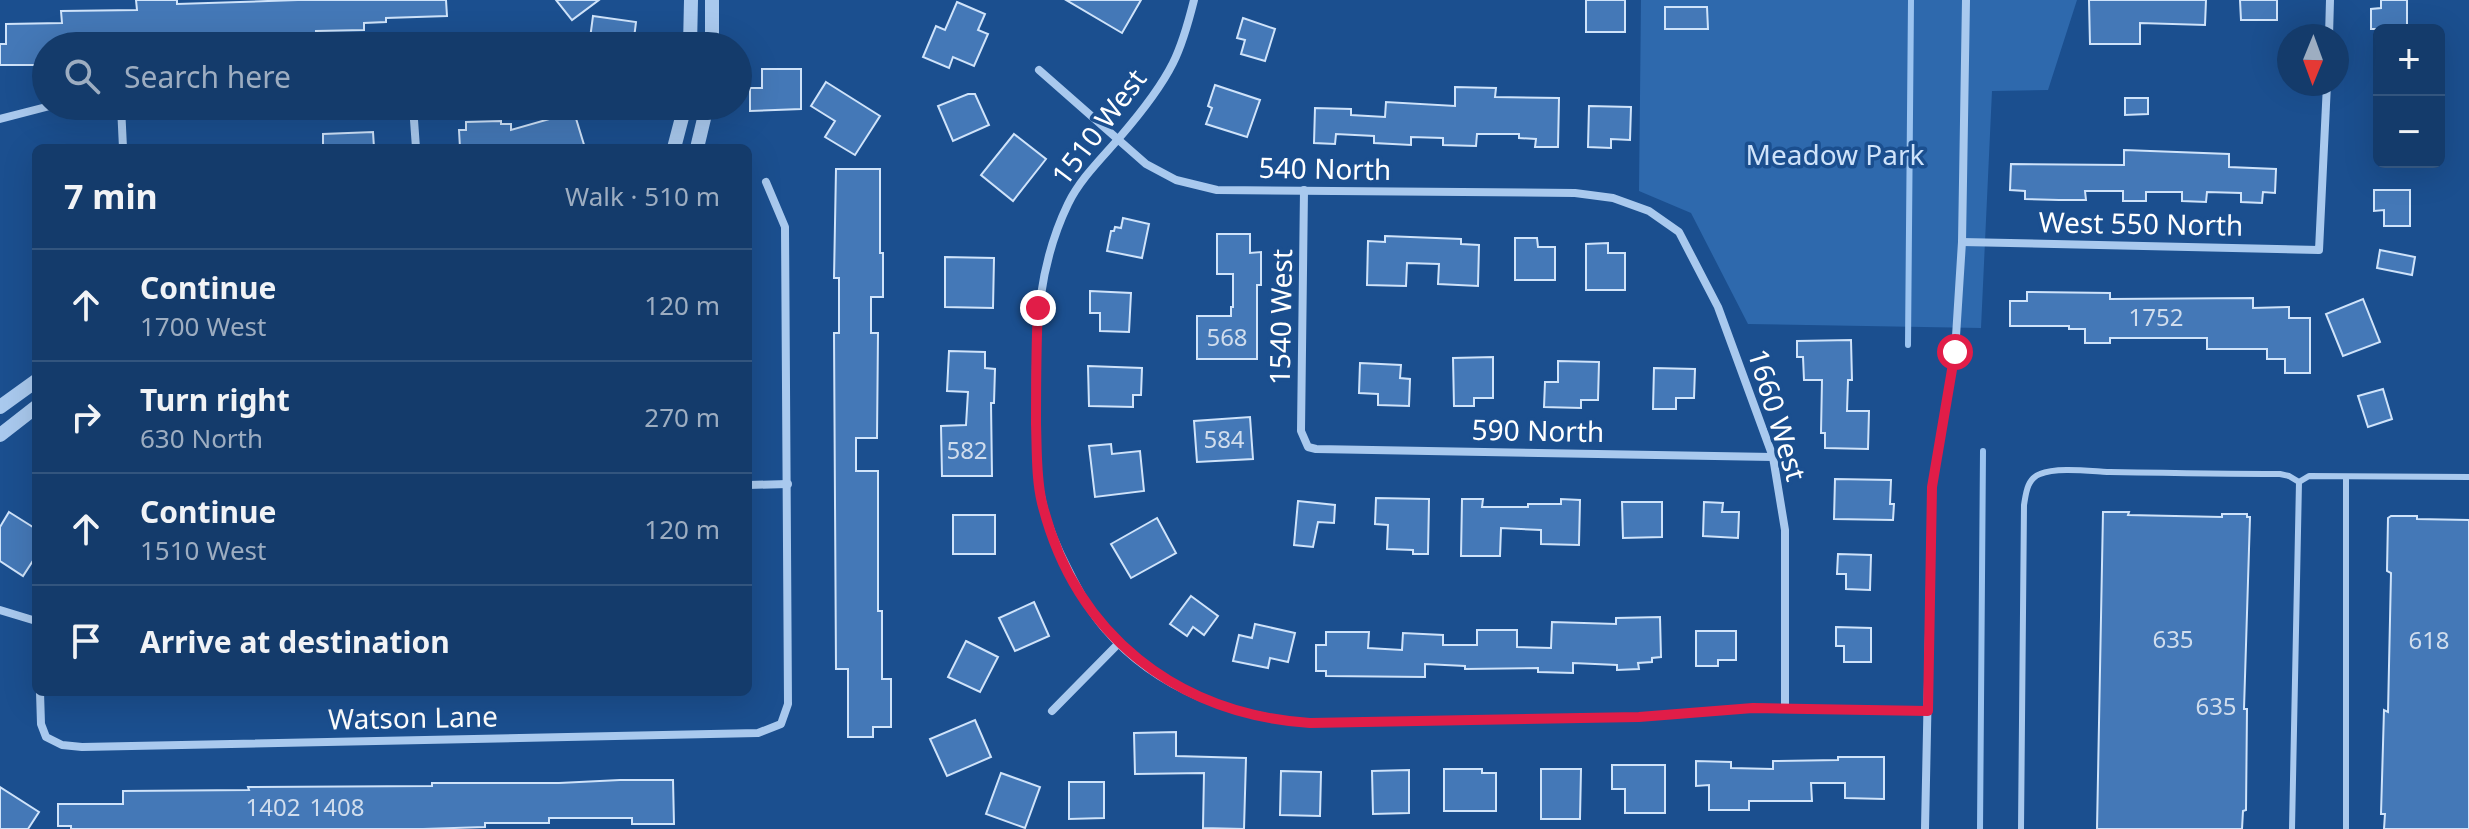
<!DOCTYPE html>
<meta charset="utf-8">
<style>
body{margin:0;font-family:"Noto Sans",sans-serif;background:#214673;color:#f1f3f6}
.controls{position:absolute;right:24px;top:24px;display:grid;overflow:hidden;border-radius:12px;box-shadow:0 8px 32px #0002}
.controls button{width:72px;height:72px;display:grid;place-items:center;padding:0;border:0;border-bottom:2px solid #33557e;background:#143b6b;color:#f1f3f6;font:40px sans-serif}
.compass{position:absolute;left:2277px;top:24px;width:72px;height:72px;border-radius:50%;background:#143b6b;box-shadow:0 8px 32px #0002;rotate:181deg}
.stop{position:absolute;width:24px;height:24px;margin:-18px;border:6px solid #e11d48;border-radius:50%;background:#fff}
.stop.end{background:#e11d48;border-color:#fff;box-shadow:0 2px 8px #0008}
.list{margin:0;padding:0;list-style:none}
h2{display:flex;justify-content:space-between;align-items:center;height:104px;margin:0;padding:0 32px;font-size:34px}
h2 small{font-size:26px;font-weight:400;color:#9dadc1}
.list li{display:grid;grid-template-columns:52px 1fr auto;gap:24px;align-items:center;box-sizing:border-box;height:112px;padding:0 32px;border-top:2px solid #33557e}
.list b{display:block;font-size:30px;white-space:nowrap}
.list p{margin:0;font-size:26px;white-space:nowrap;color:#9dadc1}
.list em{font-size:26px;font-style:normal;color:#9dadc1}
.icon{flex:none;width:44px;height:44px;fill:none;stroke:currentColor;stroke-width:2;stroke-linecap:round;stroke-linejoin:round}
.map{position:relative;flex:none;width:2469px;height:829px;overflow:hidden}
.search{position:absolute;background:#143b6b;box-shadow:0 8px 32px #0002;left:32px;top:32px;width:720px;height:88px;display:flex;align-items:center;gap:20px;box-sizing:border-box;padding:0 28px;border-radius:44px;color:#9dadc1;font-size:30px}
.panel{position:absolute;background:#143b6b;box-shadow:0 8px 32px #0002;left:32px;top:144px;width:720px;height:552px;border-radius:12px}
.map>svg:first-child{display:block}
.green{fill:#2e69ad}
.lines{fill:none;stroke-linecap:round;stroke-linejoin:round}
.stream{stroke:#9cc4f0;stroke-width:6}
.building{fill:#4478b7;stroke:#cfe3fa;stroke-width:2}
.service{stroke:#a9c9ee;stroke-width:6}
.minor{stroke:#a9c9ee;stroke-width:8}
.tertiary{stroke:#a9c9ee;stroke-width:14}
.route{stroke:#e11d48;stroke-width:10}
.labels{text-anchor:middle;stroke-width:7;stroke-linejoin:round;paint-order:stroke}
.number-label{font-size:24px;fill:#d0dded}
.street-label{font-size:28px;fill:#fff;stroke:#1b4f8f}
.park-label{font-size:28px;fill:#cfe3fa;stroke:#1b4f8f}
</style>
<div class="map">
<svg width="2469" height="829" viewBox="0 0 2469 829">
<rect width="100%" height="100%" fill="#1b4f8f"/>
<!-- green -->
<polygon class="green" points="1641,0 2077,0 2048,90 1992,91 1981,328 1748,324 1691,213 1639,191"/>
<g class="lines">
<!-- stream -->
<g class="stream">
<polyline points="1908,345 1911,0"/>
<polyline points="1980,829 1983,451"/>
</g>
</g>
<!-- building -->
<g class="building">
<polygon points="136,0 177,0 177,4 298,0 446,0 447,16 386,18 386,22 364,23 364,30 316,31 316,45 46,46 46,65 0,65 0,44 6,44 6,24 62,23 61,11 137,10"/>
<polygon points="556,0 599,0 572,20"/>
<polygon points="1066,0 1141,0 1122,33"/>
<rect x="1586" y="0" width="39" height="32"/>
<polygon points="2089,0 2206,0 2205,25 2140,23 2140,44 2090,44"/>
<polygon points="2240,0 2277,0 2277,20 2241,20"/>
<polygon points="2381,0 2407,0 2407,29 2371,29 2371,9 2381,8"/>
<polygon points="957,2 985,14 978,30 988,34 974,66 953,57 949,68 923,57 936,26 945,30"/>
<polygon points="1665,7 1707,7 1708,29 1665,29"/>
<polygon points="593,16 636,22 633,46 589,46"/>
<polygon points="1243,18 1275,29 1265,61 1241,54 1245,40 1237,38"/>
<polygon points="762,69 801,69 801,109 750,111 750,88 762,88"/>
<polygon points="826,82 880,116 855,155 825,137 835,121 811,106"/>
<polygon points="1215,85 1260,100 1247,137 1206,124 1212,108 1208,106"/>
<polygon points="1455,87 1496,88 1495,97 1559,98 1558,147 1535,147 1536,139 1519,138 1519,134 1477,134 1476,146 1443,145 1443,138 1411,137 1411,145 1374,143 1374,136 1336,134 1335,144 1314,143 1315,108 1351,109 1351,115 1385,117 1386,102 1455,106"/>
<polygon points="968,94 975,94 989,125 953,141 938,106"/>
<polygon points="2125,98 2148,98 2148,114 2125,115"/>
<polygon points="1589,106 1631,107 1630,140 1611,139 1611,148 1588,147"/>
<polygon points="574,112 585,148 460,148 459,130 466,130 466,122 501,121 501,124 511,124 511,130"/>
<polygon points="373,132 374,148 323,148 323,134"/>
<polygon points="1014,134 1046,159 1013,201 981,175"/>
<polygon points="2124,150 2229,154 2229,167 2276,169 2275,193 2263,192 2262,203 2241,202 2241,193 2207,192 2206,202 2182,201 2182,192 2146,192 2146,201 2123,201 2123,191 2085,191 2086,200 2059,200 2025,199 2025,191 2010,190 2011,164 2124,165"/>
<polygon points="836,169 880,169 880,253 883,253 883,297 871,297 871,333 878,333 877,438 856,438 856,471 878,471 878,611 882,611 882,679 891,679 891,727 873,727 873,737 848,737 848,669 836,669 834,333 839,333 839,278 834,278"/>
<polygon points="2374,190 2410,190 2410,226 2384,226 2384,210 2374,211"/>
<polygon points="1123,218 1149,224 1142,258 1107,251 1111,231 1114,231 1115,227 1121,228"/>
<polygon points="1217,234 1250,234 1250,253 1261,252 1261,285 1257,285 1257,359 1197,359 1197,316 1231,316 1231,307 1233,307 1233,274 1217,274"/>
<polygon points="1385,236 1461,239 1461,244 1479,245 1478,286 1438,284 1439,264 1407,263 1406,286 1367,285 1368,241 1385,242"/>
<polygon points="1515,238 1537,238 1538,247 1555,247 1555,280 1515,280"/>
<polygon points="1608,243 1608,253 1625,253 1625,290 1586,290 1586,244"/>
<polygon points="2380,250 2415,257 2412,275 2377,268"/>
<polygon points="945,257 994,258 993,308 945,307"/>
<polygon points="1090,291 1131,293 1129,332 1100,331 1100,313 1090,313"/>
<polygon points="2027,292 2110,293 2110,299 2253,298 2253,308 2289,307 2289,318 2310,318 2310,373 2285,373 2285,359 2267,359 2267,349 2207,349 2207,338 2110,338 2110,343 2085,343 2085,329 2069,329 2069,326 2010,326 2010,301 2027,301"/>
<polygon points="2363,299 2380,342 2343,356 2326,314"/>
<polygon points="1851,340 1852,380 1848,380 1847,411 1869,411 1868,449 1825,448 1825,433 1821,433 1822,380 1804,380 1803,357 1797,357 1797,341"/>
<polygon points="949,351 985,352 985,368 995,369 994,403 991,403 992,476 942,476 941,426 966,425 968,392 947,391"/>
<polygon points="1493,357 1493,398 1474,398 1474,406 1454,406 1453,358"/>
<polygon points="1558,361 1599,362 1598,400 1581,400 1581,408 1544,407 1545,382 1558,382"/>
<polygon points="1360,363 1401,365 1400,378 1410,379 1409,406 1378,405 1378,394 1359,393"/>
<polygon points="1088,366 1142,368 1141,395 1133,395 1133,407 1089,406"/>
<polygon points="1654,368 1695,369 1694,398 1676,398 1676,409 1653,409"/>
<polygon points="2383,389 2392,419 2368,427 2358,396"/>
<polygon points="1250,417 1253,459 1197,462 1194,421"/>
<polygon points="1111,444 1112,454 1140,451 1144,491 1095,497 1089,446"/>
<polygon points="1835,479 1891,480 1890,504 1894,504 1893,520 1834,519"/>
<polygon points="1376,498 1429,499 1428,554 1413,554 1413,550 1387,549 1388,525 1375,524"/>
<polygon points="1462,499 1483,499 1482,507 1528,507 1528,504 1561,504 1561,499 1580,500 1579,545 1541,544 1541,530 1501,528 1500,556 1461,556"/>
<polygon points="1298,501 1335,505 1334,523 1318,522 1313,547 1294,545"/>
<polygon points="1622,502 1662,502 1662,537 1623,538"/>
<polygon points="1704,502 1723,503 1722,512 1739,512 1738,538 1703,536"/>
<polygon points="9,512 36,529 36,556 23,576 0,561 0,527"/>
<polygon points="2103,512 2129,512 2128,515 2222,517 2222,514 2247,514 2247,517 2250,517 2244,709 2247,709 2246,810 2243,811 2242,829 2097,829"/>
<rect x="953" y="515" width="42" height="39"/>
<polygon points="2391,516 2417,516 2417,519 2469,520 2469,829 2384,829 2385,814 2381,814 2384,710 2388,712 2391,573 2387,571 2388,518"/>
<polygon points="1157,518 1176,553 1131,578 1111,544"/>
<polygon points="1838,554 1871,555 1870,590 1846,589 1846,574 1837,574"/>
<polygon points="1191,596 1218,616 1204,635 1193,627 1187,636 1170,624"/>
<polygon points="1034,602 1049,636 1015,651 999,618"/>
<polygon points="1660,617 1661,657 1652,658 1652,662 1638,663 1639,669 1617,670 1617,665 1573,663 1573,673 1538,672 1538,668 1465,669 1465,666 1425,664 1425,677 1326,676 1326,671 1316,671 1316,645 1326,645 1326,632 1369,632 1368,648 1402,650 1403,633 1443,635 1443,645 1477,645 1477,630 1517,630 1517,647 1551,648 1552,622 1616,624 1616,618"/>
<polygon points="1255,624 1295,633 1288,662 1270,658 1268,668 1233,661 1239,635 1252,638"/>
<polygon points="1836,627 1871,628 1871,662 1844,662 1844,646 1836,646"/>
<polygon points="1696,631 1736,631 1736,660 1718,660 1718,666 1696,666"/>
<polygon points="966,641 998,657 980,692 948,677"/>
<polygon points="975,720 991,757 947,776 930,739"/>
<polygon points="1176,732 1176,756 1246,758 1244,829 1203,828 1204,773 1135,774 1134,733"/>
<polygon points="1838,757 1884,757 1884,799 1845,798 1845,783 1811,783 1812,801 1749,801 1749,810 1709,810 1709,785 1696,786 1696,761 1731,762 1731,768 1773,769 1773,761 1838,760"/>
<polygon points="1612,765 1665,765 1665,813 1625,813 1625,789 1612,789"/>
<polygon points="1444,769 1482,769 1482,773 1496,773 1496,811 1444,811"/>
<polygon points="1541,769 1581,769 1580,819 1541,819"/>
<polygon points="1409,770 1409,813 1373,814 1372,771"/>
<polygon points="1281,771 1321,772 1320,816 1280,815"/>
<polygon points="1001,773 1040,787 1025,828 986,814"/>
<polygon points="620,780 673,780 674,824 632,824 632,818 549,818 549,823 485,823 485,827 423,829 71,829 71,826 58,826 58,804 123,804 123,791 249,790 248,787 432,786 432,783 559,783"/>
<polygon points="1069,782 1104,782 1104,818 1069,819"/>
<polygon points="0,787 39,812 28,829 0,829"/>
</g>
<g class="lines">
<!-- service -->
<g class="service">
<path d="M 2021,829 L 2024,505 C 2026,493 2027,479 2040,474 C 2056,467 2089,471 2107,472 C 2165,473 2222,474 2280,474 L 2289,476 L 2299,482"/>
<polyline points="2292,829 2299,482 2309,476 2469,477"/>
<polyline points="2346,829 2346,477"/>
</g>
<!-- minor -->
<g class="minor">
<path d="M 1194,0 C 1189,20 1182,45 1173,63 C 1160,89 1139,115 1120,137 C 1102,158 1080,179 1068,204 C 1039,264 1035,327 1036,393 C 1037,429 1034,466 1042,501 C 1047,524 1057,548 1068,569 C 1079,591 1090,612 1106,630 C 1156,689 1236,718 1310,723 L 1639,717 L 1753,708 L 1928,711"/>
<polyline points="2329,36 2330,0"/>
<polyline points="1039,70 1146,164 1176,180 1217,190 1575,193 1613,198 1649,211 1679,232 1718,307 1773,457 1785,530 1785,708"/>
<polyline points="121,106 123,148"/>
<polyline points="413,106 416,148"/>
<polyline points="0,119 50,106"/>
<polyline points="1304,190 1301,431 1308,447 1316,449 1773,457"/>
<polyline points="1962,242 2319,250 2327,84"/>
<polyline points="748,485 788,484"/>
<polyline points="0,610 36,621"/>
<polyline points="40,692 41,724 46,737 62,745 82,747 758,733 781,724 788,704 785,227 766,182"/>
<polyline points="1052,711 1119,643"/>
<polyline points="1925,829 1932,487 1955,352 1962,242 1966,0"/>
</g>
<!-- tertiary -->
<g class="tertiary">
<polyline points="712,0 712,46"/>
<polyline points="690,46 691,0"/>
<polyline points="674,148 685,106"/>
<polyline points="697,148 707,106"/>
<polyline points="0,407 36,381"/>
<polyline points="0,435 36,407"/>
</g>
</g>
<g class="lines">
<!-- route -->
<path class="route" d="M 1038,308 C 1036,347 1036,385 1036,424 C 1037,450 1036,478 1042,503 C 1075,635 1177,714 1310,723 L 1639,717 L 1753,708 L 1928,711 L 1932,487 L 1955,352"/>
</g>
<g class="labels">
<!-- number labels -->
<g class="number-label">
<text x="2156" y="326">1752</text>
<text x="1227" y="346">568</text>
<text x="1224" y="448">584</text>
<text x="967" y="459">582</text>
<text x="2173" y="648">635</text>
<text x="2429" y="649">618</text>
<text x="2216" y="715">635</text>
<text x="273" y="816">1402</text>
<text x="337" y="816">1408</text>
</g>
<!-- street labels -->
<g class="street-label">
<text transform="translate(1099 127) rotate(-53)" y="10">1510 West</text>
<text transform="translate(1325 169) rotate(1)" y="10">540 North</text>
<text transform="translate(2141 224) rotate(1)" y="10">West 550 North</text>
<text transform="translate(1281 317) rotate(-89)" y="10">1540 West</text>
<text transform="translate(1777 415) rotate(73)" y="10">1660 West</text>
<text transform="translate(1538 431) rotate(1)" y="10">590 North</text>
<text transform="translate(413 718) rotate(-1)" y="10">Watson Lane</text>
</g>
<!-- park labels -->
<g class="park-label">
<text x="1835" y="165">Meadow Park</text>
</g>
</g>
</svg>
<div class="controls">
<button>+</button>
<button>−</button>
</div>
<svg class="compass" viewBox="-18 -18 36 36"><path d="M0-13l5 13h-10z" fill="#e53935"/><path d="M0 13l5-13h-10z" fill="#9dadc1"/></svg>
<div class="stop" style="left:1955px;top:352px"></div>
<div class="stop end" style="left:1038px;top:308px"></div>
<div class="search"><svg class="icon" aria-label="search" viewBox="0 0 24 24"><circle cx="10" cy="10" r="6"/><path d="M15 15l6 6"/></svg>Search here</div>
<section class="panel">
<h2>7 min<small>Walk · 510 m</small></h2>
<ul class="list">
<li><svg class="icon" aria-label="ahead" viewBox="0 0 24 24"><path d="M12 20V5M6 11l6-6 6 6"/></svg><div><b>Continue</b><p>1700 West</p></div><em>120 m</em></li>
<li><svg class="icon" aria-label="right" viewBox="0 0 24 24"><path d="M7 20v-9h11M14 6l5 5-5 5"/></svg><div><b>Turn right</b><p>630 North</p></div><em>270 m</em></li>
<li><svg class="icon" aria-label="ahead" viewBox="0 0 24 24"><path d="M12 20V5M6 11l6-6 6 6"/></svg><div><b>Continue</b><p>1510 West</p></div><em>120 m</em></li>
<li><svg class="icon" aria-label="arrive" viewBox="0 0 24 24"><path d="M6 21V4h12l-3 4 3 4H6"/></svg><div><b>Arrive at destination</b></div></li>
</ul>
</section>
</div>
